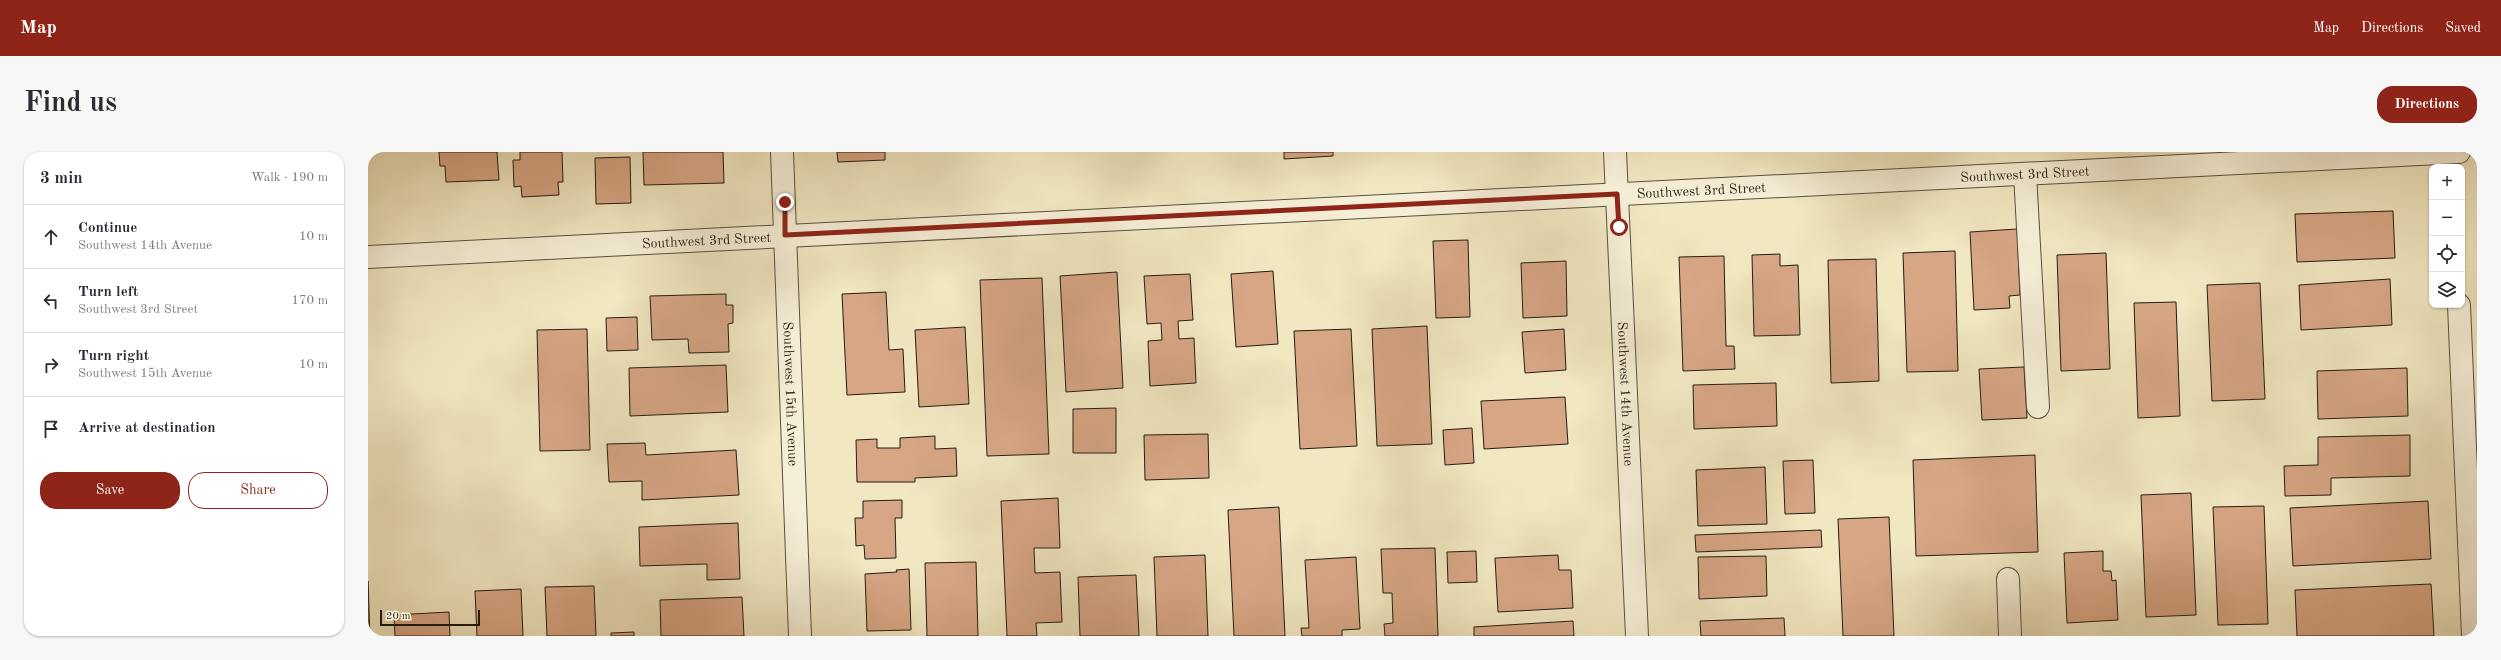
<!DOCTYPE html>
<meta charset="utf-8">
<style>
body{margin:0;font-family:"Old Standard TT",serif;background:#f7f7f7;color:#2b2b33}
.controls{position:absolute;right:12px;top:12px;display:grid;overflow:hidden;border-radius:8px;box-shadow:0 1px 3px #0004}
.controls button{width:36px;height:36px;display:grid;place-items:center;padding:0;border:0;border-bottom:1px solid #e1e1e2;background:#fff;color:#2b2b33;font:20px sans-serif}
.scale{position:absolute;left:12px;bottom:10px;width:100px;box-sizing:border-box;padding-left:4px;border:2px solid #251d14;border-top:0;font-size:11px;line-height:14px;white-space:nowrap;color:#251d14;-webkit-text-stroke:3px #f6efd7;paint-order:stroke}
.stop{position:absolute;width:12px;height:12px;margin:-9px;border:3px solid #8f2418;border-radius:50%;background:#fff}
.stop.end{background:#8f2418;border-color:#fff;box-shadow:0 1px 4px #0008}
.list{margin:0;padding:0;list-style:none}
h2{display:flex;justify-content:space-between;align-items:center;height:52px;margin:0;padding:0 16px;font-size:17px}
h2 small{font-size:13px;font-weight:400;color:#7c7c81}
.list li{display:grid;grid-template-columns:26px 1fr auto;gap:12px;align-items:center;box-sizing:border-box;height:64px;padding:0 16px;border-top:1px solid #e1e1e2}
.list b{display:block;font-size:15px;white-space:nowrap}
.list p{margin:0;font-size:13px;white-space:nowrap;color:#7c7c81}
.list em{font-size:13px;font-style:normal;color:#7c7c81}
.actions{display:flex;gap:8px;padding:12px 16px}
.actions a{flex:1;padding:9px 0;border:1px solid #8f2418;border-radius:16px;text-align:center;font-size:14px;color:#8f2418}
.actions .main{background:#8f2418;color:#fff}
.icon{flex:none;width:22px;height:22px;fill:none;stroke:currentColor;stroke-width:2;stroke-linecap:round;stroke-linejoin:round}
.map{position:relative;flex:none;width:2109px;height:484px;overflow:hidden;border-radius:16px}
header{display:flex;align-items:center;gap:24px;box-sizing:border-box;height:56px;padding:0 20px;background:#8f2418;color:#fff}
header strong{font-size:19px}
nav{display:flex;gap:22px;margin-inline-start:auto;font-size:14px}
.intro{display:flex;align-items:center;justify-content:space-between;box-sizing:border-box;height:96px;padding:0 24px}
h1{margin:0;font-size:28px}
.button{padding:10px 18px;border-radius:16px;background:#8f2418;color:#fff;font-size:14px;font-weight:700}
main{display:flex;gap:24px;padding:0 24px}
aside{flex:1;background:#fff;border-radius:16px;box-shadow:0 1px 3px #0004}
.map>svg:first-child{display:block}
.building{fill:#d7a685;stroke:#251d14}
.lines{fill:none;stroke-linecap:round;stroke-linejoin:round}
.minor-casing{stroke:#58503f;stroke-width:24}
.minor{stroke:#f6efd7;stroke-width:22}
.route{stroke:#8f2418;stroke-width:5}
.labels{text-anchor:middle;stroke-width:3;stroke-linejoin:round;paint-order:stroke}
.street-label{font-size:14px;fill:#251d14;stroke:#f6efd7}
</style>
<header>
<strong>Map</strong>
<nav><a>Map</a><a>Directions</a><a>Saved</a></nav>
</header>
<div class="intro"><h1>Find us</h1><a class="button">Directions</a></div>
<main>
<aside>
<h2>3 min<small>Walk · 190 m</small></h2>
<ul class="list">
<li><svg class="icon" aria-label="ahead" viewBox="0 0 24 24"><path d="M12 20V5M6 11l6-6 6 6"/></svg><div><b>Continue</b><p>Southwest 14th Avenue</p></div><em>10 m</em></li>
<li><svg class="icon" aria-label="left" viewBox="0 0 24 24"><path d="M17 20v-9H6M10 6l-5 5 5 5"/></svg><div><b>Turn left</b><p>Southwest 3rd Street</p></div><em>170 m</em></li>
<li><svg class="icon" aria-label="right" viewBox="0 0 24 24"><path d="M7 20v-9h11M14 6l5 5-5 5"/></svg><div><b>Turn right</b><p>Southwest 15th Avenue</p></div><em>10 m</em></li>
<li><svg class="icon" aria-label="arrive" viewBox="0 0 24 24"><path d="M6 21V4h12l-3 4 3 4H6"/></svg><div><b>Arrive at destination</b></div></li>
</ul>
<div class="actions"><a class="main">Save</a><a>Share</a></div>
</aside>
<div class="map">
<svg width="2109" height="484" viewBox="0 0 2109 484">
<rect width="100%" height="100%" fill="#f1e7c1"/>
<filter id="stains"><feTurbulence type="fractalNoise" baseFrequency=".005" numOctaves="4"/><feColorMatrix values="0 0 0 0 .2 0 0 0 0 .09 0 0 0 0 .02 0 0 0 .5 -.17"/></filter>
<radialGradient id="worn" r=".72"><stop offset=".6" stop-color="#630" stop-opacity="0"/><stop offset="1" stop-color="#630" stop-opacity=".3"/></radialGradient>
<!-- building -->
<g class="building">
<polygon points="71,0 129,0 131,28 78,30 77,14 72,14"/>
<polygon points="152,0 194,0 195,30 190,30 191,43 154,45 153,34 146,35 145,8 152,8"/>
<polygon points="275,0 355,0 356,31 276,33"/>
<polygon points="469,0 517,0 517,8 470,10"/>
<polygon points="916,0 965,0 965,4 916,7"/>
<polygon points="262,5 263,51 228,52 227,6"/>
<polygon points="2025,59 2027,106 1929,110 1927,62"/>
<polygon points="1649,77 1652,143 1641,144 1642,156 1606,158 1602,80"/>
<polygon points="1100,88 1102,165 1068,166 1065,89"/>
<polygon points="1587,99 1590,219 1539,220 1535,101"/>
<polygon points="1738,101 1742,217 1693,219 1689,103"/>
<polygon points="1412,102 1412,114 1430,113 1432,183 1386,184 1384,103"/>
<polygon points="1356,104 1358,194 1366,194 1367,217 1315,219 1311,105"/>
<polygon points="1508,107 1511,229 1463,231 1460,108"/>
<polygon points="1198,109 1199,164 1155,166 1153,111"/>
<polygon points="905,119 910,192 868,195 863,122"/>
<polygon points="749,120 755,236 698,240 692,124"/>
<polygon points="822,122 825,168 810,169 811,187 826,186 828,231 782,234 780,189 794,188 793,171 779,172 776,124"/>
<polygon points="674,126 681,302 619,304 612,128"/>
<polygon points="2022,127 2024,173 1933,178 1931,133"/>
<polygon points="1892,131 1897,247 1844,249 1839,133"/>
<polygon points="518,140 521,198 535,197 537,240 479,243 474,142"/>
<polygon points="358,142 358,153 365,153 365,171 360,172 361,200 321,201 320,187 284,188 282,144"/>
<polygon points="1808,150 1812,264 1770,266 1766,151"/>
<polygon points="269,165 270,198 239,199 238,166"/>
<polygon points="1059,174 1064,292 1009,294 1004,177"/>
<polygon points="597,175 601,252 551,255 547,178"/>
<polygon points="219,177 222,298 172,299 169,178"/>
<polygon points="983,177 989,294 932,297 926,179"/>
<polygon points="1196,177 1198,218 1157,221 1154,180"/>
<polygon points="358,213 360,260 262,264 261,216"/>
<polygon points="1656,215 1659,266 1614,268 1611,217"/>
<polygon points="2039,216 2040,264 1950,267 1949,219"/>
<polygon points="1408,231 1409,274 1326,277 1325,233"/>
<polygon points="1197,245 1200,292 1116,297 1113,249"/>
<polygon points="748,256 748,301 705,301 705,257"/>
<polygon points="1104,276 1106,311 1077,313 1075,278"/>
<polygon points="840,282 841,326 777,328 776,283"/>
<polygon points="2042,283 2042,324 1963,326 1963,343 1917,344 1916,314 1950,313 1950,285"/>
<polygon points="567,284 567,297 588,296 589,324 547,326 547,330 489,330 488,288 509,287 509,296 532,296 532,286"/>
<polygon points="277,291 278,303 368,298 371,343 274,348 274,329 241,330 239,292"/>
<polygon points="1667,303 1670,400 1548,404 1545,308"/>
<polygon points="1445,308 1447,361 1417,362 1415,309"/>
<polygon points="1397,315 1399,372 1330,374 1328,318"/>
<polygon points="1823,341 1828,463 1778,465 1773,343"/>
<polygon points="690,346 692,396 666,396 667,421 692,420 694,470 668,471 669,484 639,484 633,349"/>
<polygon points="534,348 534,366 527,366 528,406 497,407 496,393 488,394 487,366 495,366 495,349"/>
<polygon points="2060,349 2063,407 1925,414 1922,356"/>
<polygon points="1896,354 1900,472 1850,473 1845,355"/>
<polygon points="911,355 917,484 866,484 860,358"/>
<polygon points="1521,365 1526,484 1475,484 1470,367"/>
<polygon points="370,371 372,427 339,428 339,412 272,414 271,375"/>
<polygon points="1453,378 1454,395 1328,400 1327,383"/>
<polygon points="1067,396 1070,484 1017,484 1016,472 1025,471 1024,441 1015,441 1013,397"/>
<polygon points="1108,399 1109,430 1080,431 1079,400"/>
<polygon points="1735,399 1735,419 1743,419 1744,429 1748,428 1750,468 1699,471 1696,401"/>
<polygon points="837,403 840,484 789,484 786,405"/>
<polygon points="1190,403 1191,418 1203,418 1205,456 1130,460 1127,406"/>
<polygon points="1398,404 1399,444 1331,447 1330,405"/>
<polygon points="988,405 992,477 974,478 974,484 934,484 933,476 941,476 937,408"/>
<polygon points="608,410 610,484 559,484 557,411"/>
<polygon points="541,417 543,478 499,479 497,422 529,420 528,418"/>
<polygon points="768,423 771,484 712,484 710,425"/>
<polygon points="0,429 2,484 0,484"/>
<polygon points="2063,432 2066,484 1929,484 1927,438"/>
<polygon points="226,434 228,484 179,484 177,435"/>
<polygon points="153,437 155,484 109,484 107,439"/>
<polygon points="374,445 376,484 293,484 292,448"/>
<polygon points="81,460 82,484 27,484 26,463"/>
<polygon points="1416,466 1417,484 1333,484 1332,469"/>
<polygon points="1205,469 1206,484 1106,484 1106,475"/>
<polygon points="266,480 266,484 243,484 243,481"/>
</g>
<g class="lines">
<defs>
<g id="minor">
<path id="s1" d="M 414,0 L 432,484"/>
<path id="s2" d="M 1247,0 L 1269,484"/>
<polyline points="1657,22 1670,255"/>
<path id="s3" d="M 0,105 L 2091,0"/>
<polyline points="2091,153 2105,484"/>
<polyline points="1640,427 1642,484"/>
</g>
</defs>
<!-- minor casing -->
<use href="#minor" class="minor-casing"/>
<!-- minor -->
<use href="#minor" class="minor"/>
</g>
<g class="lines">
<!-- route -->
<polyline class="route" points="417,50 417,83 1249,42 1251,75"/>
</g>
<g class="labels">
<!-- street labels -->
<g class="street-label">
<text dy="5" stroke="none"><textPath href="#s3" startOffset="1659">Southwest 3rd Street</textPath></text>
<text dy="5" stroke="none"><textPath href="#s3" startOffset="1335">Southwest 3rd Street</textPath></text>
<text dy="5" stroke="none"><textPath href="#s3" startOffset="339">Southwest 3rd Street</textPath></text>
<text dy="5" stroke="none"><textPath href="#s1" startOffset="242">Southwest 15th Avenue</textPath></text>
<text dy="5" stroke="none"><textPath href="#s2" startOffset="242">Southwest 14th Avenue</textPath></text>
</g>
</g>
<rect width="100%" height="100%" filter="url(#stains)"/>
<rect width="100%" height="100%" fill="url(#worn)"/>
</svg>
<div class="controls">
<button>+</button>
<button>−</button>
<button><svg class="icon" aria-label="locate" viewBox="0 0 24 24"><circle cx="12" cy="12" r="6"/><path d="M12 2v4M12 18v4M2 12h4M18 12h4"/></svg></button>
<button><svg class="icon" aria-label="layers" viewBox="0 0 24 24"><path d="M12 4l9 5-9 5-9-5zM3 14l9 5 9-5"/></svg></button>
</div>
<div class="scale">20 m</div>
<div class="stop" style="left:1251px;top:75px"></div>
<div class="stop end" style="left:417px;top:50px"></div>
</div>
</main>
